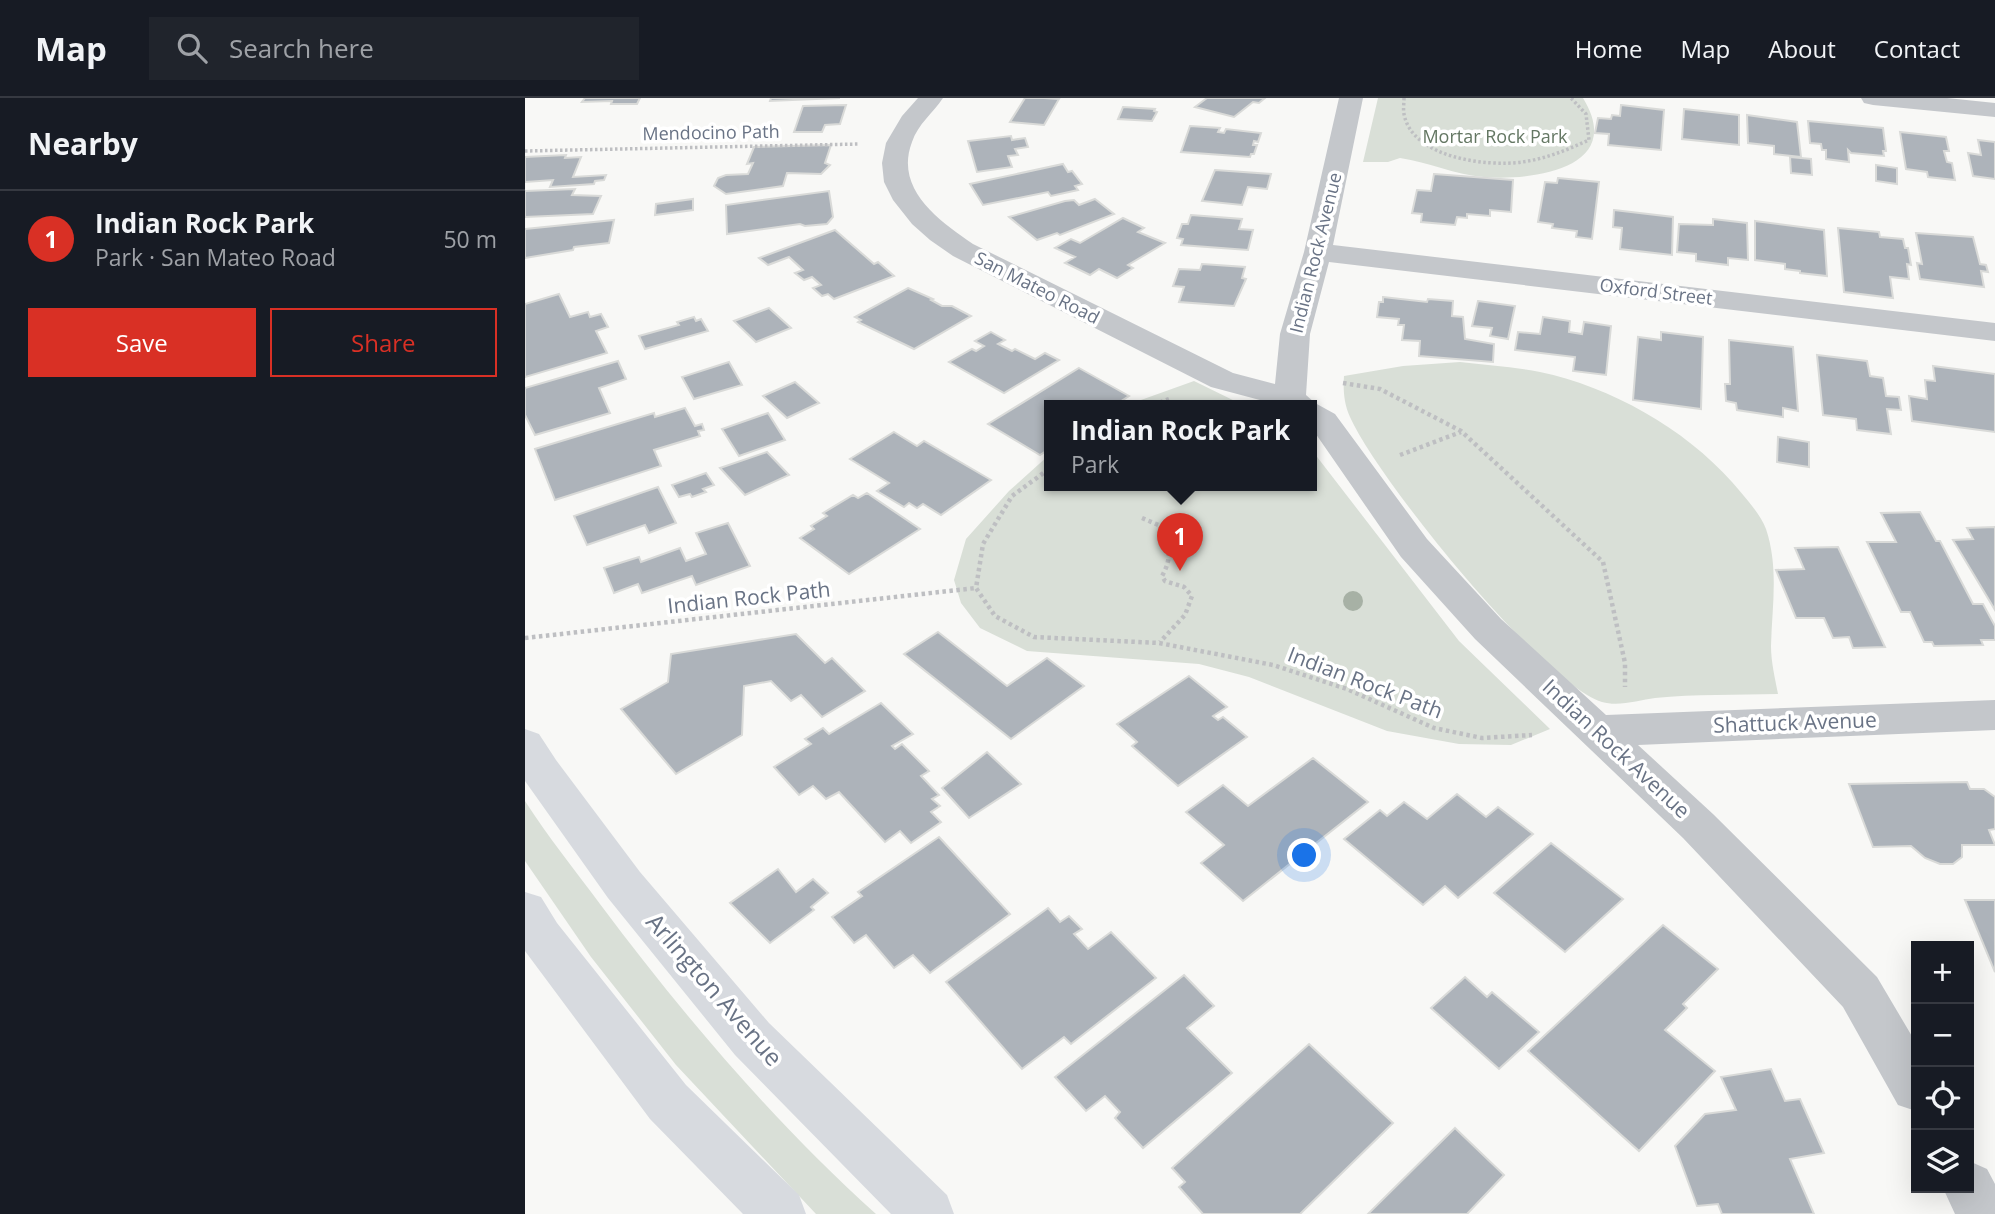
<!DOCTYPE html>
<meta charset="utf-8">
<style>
body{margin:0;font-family:"Open Sans",sans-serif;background:#20242c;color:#f1f3f6}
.controls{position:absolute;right:21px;bottom:21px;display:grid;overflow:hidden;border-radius:0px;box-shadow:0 7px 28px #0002}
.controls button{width:63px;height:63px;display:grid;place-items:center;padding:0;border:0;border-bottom:2px solid #363941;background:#171b24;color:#f1f3f6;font:35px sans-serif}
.you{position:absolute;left:780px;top:758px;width:24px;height:24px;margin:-18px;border:5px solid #fff;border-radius:50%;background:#1a73e8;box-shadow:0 0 0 10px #1a73e833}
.badge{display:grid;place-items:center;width:46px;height:46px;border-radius:50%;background:#d93025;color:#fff;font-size:23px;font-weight:700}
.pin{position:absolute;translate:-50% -58px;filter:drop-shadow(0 2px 4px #0008)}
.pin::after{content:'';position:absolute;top:37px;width:24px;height:21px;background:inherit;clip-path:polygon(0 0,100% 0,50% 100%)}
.popup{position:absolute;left:519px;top:302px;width:273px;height:91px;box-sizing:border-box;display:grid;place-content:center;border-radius:0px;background:#171b24;filter:drop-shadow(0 2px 5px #0005);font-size:23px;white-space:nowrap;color:#9ea1a6}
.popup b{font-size:26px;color:#f1f3f6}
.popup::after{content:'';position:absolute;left:50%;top:100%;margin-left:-14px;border:14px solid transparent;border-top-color:#171b24}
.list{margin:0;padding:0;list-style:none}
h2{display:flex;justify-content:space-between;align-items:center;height:91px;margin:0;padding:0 28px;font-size:30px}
h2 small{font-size:23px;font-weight:400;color:#9ea1a6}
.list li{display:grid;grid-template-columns:46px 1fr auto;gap:21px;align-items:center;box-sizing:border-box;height:98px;padding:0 28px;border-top:2px solid #363941}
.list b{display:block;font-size:26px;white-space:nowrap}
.list p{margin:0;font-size:23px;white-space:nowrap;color:#9ea1a6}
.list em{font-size:23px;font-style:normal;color:#9ea1a6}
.actions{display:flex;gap:14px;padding:21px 28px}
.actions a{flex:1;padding:16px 0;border:2px solid #d93025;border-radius:0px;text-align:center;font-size:24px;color:#d93025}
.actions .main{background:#d93025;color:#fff}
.icon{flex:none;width:38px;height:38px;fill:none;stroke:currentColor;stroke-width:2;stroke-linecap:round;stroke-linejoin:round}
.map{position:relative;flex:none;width:1470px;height:1116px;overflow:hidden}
header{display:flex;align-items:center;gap:42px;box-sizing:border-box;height:98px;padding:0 35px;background:#171b24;border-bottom:2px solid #363941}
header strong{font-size:33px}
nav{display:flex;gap:38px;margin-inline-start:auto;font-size:24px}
.search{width:490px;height:63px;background:#20242c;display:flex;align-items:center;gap:18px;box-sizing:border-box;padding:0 24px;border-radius:0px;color:#9ea1a6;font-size:26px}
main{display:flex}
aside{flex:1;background:#171b24}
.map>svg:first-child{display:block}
.green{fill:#d9dfd7}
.building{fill:#adb3ba;stroke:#d9dad8;stroke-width:2}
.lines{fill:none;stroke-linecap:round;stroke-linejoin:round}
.path-far1{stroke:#bebfc2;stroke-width:3.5;stroke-dasharray:2.5 2.5;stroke-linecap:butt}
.path{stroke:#bebfc2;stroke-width:4.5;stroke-dasharray:3.5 3.5;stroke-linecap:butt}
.minor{fill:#c4c7cb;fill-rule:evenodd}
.secondary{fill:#d7dadf;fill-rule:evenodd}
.tree{fill:#a7b1a5}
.labels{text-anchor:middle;stroke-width:7;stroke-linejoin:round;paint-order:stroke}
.far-street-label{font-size:18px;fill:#697385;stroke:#fff}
.far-park-label{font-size:18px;fill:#647763;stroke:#fff}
.street-label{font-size:21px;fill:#697385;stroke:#fff}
.near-street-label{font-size:24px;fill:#697385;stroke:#fff}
</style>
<header>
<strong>Map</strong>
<div class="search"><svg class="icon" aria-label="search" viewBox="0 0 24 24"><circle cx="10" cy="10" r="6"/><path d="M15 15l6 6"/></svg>Search here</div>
<nav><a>Home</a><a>Map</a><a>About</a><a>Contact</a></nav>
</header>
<main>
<aside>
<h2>Nearby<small></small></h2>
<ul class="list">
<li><span class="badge">1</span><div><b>Indian Rock Park</b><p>Park · San Mateo Road</p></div><em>50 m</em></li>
</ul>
<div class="actions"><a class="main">Save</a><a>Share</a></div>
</aside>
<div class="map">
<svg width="1470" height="1116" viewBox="0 0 1470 1116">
<rect width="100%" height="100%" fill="#f8f8f6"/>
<!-- green -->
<g class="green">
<path d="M 853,0 L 1058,0 C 1101,70 1009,83 959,79 C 930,77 904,64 875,60 L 863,64 L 838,64 Z"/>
<path d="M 935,264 C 961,267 989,269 1015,274 C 1086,289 1159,330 1207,384 C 1218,397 1235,415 1241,431 C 1254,470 1247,508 1246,548 C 1246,564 1250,580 1253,596 C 1212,597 1170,596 1130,600 C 1114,602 1094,609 1077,604 C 1016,584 852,380 825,319 C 819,306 818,292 819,278 L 878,268 Z"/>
<polygon points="669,283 718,307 602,307"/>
<polygon points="786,351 934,543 1025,631 986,647 934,646 862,633 724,579 674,566 502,553 455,530 436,505 429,482 441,441 484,393 524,357 524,387 786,387"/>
<path d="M 0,703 C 23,739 50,772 75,806 C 158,917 248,1023 351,1116 L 291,1116 L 151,967 L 66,859 L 0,763 Z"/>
</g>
<!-- building -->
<g class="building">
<polygon points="60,0 115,0 112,6 86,6 87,3 57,4"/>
<polygon points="246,0 315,0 245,3"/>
<polygon points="500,0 519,0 534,1 519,27 485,24"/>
<polygon points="682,0 740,0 734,5 728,4 709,19 670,9"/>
<polygon points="321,7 315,26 300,27 297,34 269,34 278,8"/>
<polygon points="1096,7 1139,12 1136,52 1083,47 1084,36 1070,35 1073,20 1086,21 1087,17 1095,18"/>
<polygon points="598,9 630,11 629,13 632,14 627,23 593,21"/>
<polygon points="1159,11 1214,17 1214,47 1157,41"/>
<polygon points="1222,17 1272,24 1276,59 1249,56 1249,48 1223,45"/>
<polygon points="1283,23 1358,30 1361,53 1358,53 1359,58 1326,55 1323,52 1324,64 1301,61 1301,52 1297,52 1296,46 1285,45"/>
<polygon points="665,28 695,30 693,34 699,35 701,31 736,35 733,44 729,43 728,47 732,47 729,56 726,56 725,59 656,54"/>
<polygon points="1375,34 1421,39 1424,53 1419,53 1422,64 1427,65 1430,82 1403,79 1402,74 1381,71"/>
<polygon points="486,38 487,42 500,40 503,49 490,51 493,57 483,58 487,69 452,74 443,43"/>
<polygon points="1453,42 1470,44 1470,81 1448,78 1443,55 1456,57"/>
<polygon points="306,47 300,65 305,67 296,76 262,75 258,88 201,96 189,88 193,80 201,77 223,76 228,65 222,66 229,49"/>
<polygon points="41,57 40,60 56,59 48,79 81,77 79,82 70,83 69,86 25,89 28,82 0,84 0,59"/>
<polygon points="1265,59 1286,61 1287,77 1266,75"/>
<polygon points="538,66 543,74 547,73 557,86 550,88 553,92 526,98 523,94 458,107 445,86"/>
<polygon points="1351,67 1372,70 1372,86 1351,83"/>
<polygon points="690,72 746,76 742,91 723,89 717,107 677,103"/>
<polygon points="909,76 988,82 986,114 965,112 965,118 942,116 942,120 932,119 930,127 896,124 897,116 887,115 892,92 906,93"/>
<polygon points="1033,80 1074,84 1067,141 1051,139 1052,133 1027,130 1028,126 1013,124 1020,84 1032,85"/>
<polygon points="50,91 47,97 76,98 68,116 0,119 0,93"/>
<polygon points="304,93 308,119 302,126 280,128 275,126 202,136 201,107"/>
<polygon points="168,101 168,112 130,117 131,106"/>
<polygon points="570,101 589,116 535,137 532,135 512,142 484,119 540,103 549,102 554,107"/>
<polygon points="1089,112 1148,119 1147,157 1095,151 1097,130 1088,129"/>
<polygon points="666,117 717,121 714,131 728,132 723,152 656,147 658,141 652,140 657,126 663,126"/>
<polygon points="598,120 619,130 613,134 640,145 603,167 608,170 592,180 574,171 565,177 540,165 550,159 530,150 546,141 555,145"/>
<polygon points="1188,121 1222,125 1223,162 1203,160 1203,167 1171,163 1171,156 1152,154 1154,126 1188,127"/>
<polygon points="89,122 84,145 49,149 48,152 0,160 0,131"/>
<polygon points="1230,123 1299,132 1302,178 1275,175 1275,173 1260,171 1260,166 1230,162"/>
<polygon points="1313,130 1354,134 1355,139 1378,141 1380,150 1383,150 1386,167 1382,166 1384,181 1365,179 1368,200 1319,194"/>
<polygon points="310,132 349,166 353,164 369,178 309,201 303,196 297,198 288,190 296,187 287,179 279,182 270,175 278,172 264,159 243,167 234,160"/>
<polygon points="1391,135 1448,139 1455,166 1461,167 1463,174 1456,173 1459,189 1395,181 1392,165 1397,166"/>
<polygon points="677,166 720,169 717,180 721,181 709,208 654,204 659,189 648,188 654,171 675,172"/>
<polygon points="383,190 408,201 406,202 417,208 427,208 446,218 389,251 333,224 336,222 330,219"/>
<polygon points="34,196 45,219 63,214 65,219 76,216 83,229 71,233 82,255 0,279 0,206"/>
<polygon points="858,199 902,204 903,201 928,203 927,218 938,219 940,241 969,246 968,264 894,258 895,243 877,242 879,227 873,227 874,221 852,219 854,204 858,204"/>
<polygon points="953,203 990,208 983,241 965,238 967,230 947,228"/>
<polygon points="244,210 266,230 231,244 209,223"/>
<polygon points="169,219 171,223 176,221 183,233 120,251 114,238 154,227 152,224"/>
<polygon points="1018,219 1045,223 1044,234 1057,236 1059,224 1086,228 1081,277 1048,273 1050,259 990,252 993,234 1015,236"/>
<polygon points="466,234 480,242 473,246 487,253 490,251 510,261 520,255 534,262 479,295 424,264 447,251 451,253 459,248 450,243"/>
<polygon points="1136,234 1178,239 1176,311 1108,302 1113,239 1136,242"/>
<polygon points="1204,242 1268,249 1273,313 1258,310 1258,319 1212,312 1211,305 1201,303 1200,286 1205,286"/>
<polygon points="1292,257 1342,263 1345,278 1358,280 1361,298 1374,299 1376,312 1362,311 1366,336 1332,332 1331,321 1298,317"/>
<polygon points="93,263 101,281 74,290 85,315 10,337 0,317 0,290"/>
<polygon points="204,264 217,287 169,301 157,279"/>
<polygon points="1408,268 1470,276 1470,334 1387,323 1384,298 1402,301 1400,282 1410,283"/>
<polygon points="554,270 604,298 590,307 524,307 524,351 515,357 463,326"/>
<polygon points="270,284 294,305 262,320 238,298"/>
<polygon points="160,310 170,328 177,326 179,332 173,333 175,338 129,352 136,368 30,402 10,351 129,315 130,319"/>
<polygon points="243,315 260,342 214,358 197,331"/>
<polygon points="369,334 392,348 399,343 466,382 416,417 398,406 392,410 384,405 379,409 352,393 364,385 325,361"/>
<polygon points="1253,339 1284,344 1284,369 1252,364"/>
<polygon points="242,354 264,377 220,397 195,370"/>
<polygon points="181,375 189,387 178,391 181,394 167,399 165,396 154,399 147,387"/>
<polygon points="133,389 151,425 124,435 120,427 62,447 49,418"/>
<polygon points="342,395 395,431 324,476 275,440 289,431 286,428 302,418 298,415 328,397 333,400"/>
<polygon points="1395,414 1411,443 1415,443 1448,506 1458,506 1470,528 1470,542 1456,542 1458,547 1409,548 1407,544 1399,544 1385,514 1376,514 1342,444 1371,444 1356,415"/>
<polygon points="203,425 225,468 171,487 167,478 117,495 113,486 89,495 79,470 114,459 116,464 155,450 161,463 181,456 171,435"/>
<polygon points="1470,429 1470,512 1428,442 1448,441 1442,430"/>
<polygon points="1313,449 1360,549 1328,550 1324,539 1308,540 1299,520 1271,520 1251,472 1279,471 1270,450"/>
<polygon points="413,534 482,588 522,560 559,588 486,641 379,556"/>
<polygon points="271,536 300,565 307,560 340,593 297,619 276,597 266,603 246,583 219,588 217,637 151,676 96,611 143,584 146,556"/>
<polygon points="664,578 702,609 688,618 693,622 698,619 722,639 653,688 607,648 612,644 592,626"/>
<polygon points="356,605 388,636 367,648 370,651 377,646 404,673 396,678 414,697 407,701 415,708 406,714 416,724 386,745 375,733 360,744 314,694 301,701 288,688 274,697 249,669 286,646 280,641 298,630 304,636"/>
<polygon points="462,654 496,686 444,720 417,690"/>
<polygon points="788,660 843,704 718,803 676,765 699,747 661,714 698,687 723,708"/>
<polygon points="1442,684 1445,691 1459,691 1470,699 1470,731 1464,732 1470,747 1437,747 1437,759 1428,766 1415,766 1400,760 1386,748 1348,749 1324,686"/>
<polygon points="932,696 961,719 973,709 1008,736 933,800 920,788 898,807 819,741 855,712 862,718 879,704 902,721"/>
<polygon points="414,739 485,816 405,875 388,857 369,870 341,837 329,845 307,819 337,798 333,794"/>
<polygon points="1026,745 1098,801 1040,854 969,795"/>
<polygon points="253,771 271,794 288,781 303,795 286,809 289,812 245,845 205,805"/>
<polygon points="1440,802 1470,802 1470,874"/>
<polygon points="523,810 535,824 544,818 557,831 549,836 563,851 586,834 631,880 546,946 539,939 497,971 421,884"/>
<polygon points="1138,827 1193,871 1158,906 1162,910 1140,932 1190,973 1114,1053 1003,953"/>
<polygon points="659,877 689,908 662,930 707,975 618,1050 590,1020 595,1014 580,998 561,1013 530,979"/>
<polygon points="940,879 962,899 967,894 1014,934 974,971 906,910"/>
<polygon points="784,946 868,1025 775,1116 678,1116 654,1089 660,1084 647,1070"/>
<polygon points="1246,971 1260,1003 1275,1001 1299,1055 1265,1061 1289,1116 1197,1116 1193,1106 1172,1108 1150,1048 1180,1016 1211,1012 1196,979"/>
<polygon points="930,1030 979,1077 942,1116 843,1116"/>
</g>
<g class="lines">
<!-- path-far1 -->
<g class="path-far1">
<path d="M 879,0 C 879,5 878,12 879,16 C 887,60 962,69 997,64 C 1020,61 1042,52 1064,42 L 1061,16 L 1046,0"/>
<polyline points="0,53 334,46"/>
</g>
<!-- path -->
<g class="path">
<polyline points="818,285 855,291 936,333 1078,464 1100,565 1100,589"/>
<polyline points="628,307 644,301"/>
<polyline points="875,357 936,334"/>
<polyline points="524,371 487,398 458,446 451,490 470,518 509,539 634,545 748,567 822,591 909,630 957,640 1007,637"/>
<path d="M 617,420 L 638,429 C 645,447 647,461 637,478 L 640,483 L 659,489 L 667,498 L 660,517 L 635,544"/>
<polyline points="0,540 451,490"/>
</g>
<!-- minor -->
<g class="minor">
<path d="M 393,0 L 418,0 C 408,15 393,26 387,44 C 369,91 414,123 448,146 L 708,275 L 750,286 L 755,236 L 779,154 L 814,0 L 838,0 L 808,147 L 1470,225 L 1470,243 L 804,164 L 785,236 L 781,297 L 790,305 L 810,316 L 902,441 L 976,521 L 1081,617 L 1470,602 L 1470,632 L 1113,647 L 1188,716 L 1352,879 L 1391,945 L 1391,1013 L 1373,1007 L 1318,909 L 1158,740 L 950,541 L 876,459 L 786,329 L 786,307 L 754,307 L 686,289 L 428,158 L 405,142 L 387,126 L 368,102 L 359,84 L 357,65 L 361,45 L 377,18 Z"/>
<polygon points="1336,0 1422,0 1470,5 1470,19 1348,7 1339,5"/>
<polygon points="1444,1063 1462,1071 1470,1086 1470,1116 1430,1116 1418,1090 1444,1090"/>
</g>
<!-- secondary -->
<g class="secondary">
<polygon points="0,631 14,636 31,662 115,774 244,925 422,1097 429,1116 366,1116 210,957 83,800 0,683"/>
<polygon points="0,794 16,799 32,825 161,987 274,1097 281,1116 218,1116 125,1021 0,853"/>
</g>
</g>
<!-- trees -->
<circle class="tree" cx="828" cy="503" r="10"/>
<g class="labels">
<!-- far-street labels -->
<g class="far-street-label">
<text transform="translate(186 35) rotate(-1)" y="6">Mendocino Path</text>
<text transform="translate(791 155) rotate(-76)" y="6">Indian Rock Avenue</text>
<text transform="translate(512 190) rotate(27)" y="6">San Mateo Road</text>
<text transform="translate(1131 194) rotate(7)" y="6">Oxford Street</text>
</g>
<!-- far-park labels -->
<g class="far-park-label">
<text x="970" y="45">Mortar Rock Park</text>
</g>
<!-- street labels -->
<g class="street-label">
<text transform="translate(224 500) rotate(-6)" y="7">Indian Rock Path</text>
<text transform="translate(840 585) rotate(21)" y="7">Indian Rock Path</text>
<text transform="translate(1270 625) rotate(-2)" y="7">Shattuck Avenue</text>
<text transform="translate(1091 651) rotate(43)" y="7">Indian Rock Avenue</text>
</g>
<!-- near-street labels -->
<g class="near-street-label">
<text transform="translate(189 892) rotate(49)" y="8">Arlington Avenue</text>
</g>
</g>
</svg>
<div class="controls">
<button>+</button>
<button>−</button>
<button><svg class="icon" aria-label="locate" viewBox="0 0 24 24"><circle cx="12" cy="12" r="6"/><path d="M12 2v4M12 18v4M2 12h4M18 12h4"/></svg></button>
<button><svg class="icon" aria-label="layers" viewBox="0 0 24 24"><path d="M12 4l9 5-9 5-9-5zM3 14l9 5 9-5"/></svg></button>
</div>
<div class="you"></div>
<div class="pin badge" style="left:655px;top:473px">1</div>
<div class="popup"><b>Indian Rock Park</b>Park</div>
</div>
</main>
